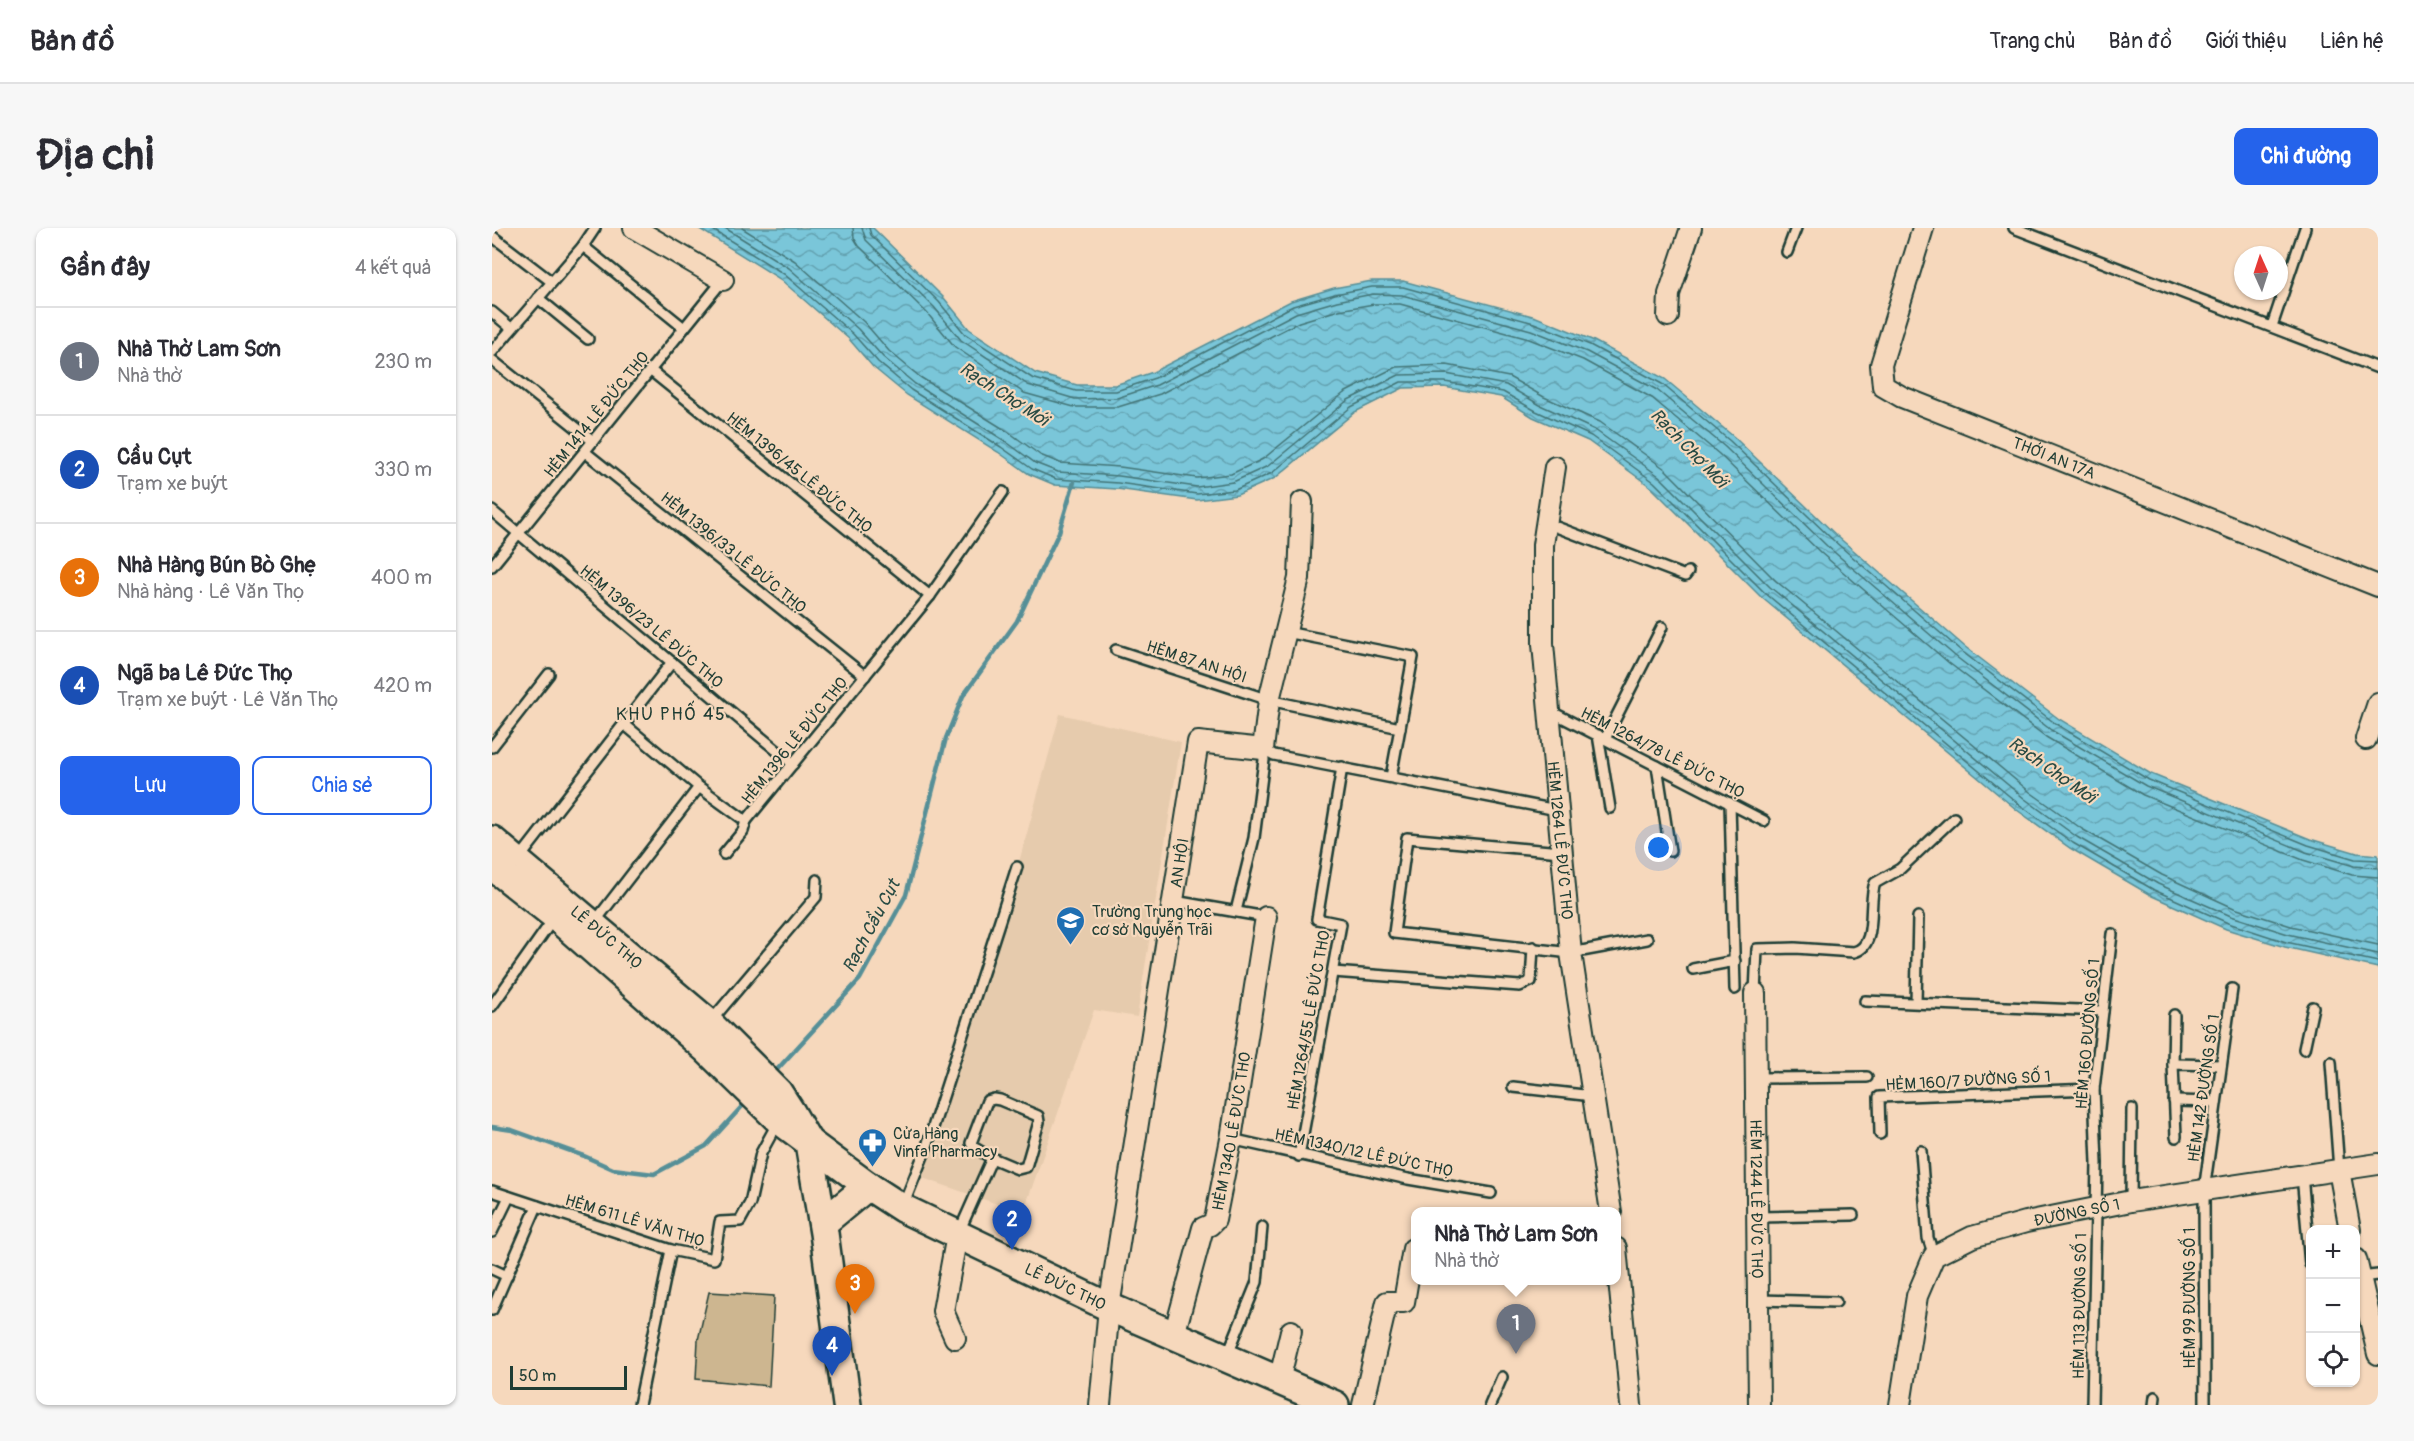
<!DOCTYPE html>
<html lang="vi">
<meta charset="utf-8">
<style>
body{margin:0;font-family:Pangolin,sans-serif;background:#f7f7f7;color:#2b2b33}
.controls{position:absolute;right:18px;bottom:18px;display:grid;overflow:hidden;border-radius:12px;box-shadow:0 2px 4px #0004}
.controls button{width:54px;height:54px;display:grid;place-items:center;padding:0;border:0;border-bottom:2px solid #e1e1e2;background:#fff;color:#2b2b33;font:30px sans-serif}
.compass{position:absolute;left:1742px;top:18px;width:54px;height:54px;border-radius:50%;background:#fff;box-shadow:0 2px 4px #0004;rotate:357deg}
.scale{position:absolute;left:18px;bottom:15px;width:117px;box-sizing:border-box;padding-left:6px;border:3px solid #1f3d34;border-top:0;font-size:16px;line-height:21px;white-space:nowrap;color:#1f3d34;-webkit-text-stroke:4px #f6d8bc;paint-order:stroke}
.you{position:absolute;left:1167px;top:620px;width:21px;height:21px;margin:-15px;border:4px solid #fff;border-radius:50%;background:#1a73e8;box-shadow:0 0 0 9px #1a73e833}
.badge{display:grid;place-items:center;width:39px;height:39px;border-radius:50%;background:#2563eb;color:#fff;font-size:20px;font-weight:700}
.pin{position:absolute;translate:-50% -50px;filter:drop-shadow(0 2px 3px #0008)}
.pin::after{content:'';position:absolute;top:32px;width:21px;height:18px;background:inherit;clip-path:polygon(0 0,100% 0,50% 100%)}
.popup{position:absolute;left:919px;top:979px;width:210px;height:78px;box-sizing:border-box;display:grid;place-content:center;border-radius:12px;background:#fff;filter:drop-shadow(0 2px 4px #0005);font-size:20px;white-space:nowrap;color:#7c7c81}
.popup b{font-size:22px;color:#2b2b33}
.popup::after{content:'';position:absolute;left:50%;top:100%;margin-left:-12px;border:12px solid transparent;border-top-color:#fff}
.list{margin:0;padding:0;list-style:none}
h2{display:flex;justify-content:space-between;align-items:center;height:78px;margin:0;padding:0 24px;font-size:26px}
h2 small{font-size:20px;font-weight:400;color:#7c7c81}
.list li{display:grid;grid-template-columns:39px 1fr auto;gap:18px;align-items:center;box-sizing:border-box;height:108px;padding:0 24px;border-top:2px solid #e1e1e2}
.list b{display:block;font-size:22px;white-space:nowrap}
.list p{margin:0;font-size:20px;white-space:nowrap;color:#7c7c81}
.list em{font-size:20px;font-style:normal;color:#7c7c81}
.actions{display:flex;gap:12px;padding:18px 24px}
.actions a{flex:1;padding:14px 0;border:2px solid #2563eb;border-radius:12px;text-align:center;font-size:21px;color:#2563eb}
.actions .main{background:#2563eb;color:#fff}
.icon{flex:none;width:33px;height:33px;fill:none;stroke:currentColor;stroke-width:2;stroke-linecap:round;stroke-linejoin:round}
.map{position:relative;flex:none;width:1886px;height:1177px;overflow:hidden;border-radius:12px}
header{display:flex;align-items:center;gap:36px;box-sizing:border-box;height:84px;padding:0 30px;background:#fff;border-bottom:2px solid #e1e1e2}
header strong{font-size:28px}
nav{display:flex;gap:33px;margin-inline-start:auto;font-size:21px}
.intro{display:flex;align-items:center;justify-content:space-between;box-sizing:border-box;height:144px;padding:0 36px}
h1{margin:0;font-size:42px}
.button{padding:15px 27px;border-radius:12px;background:#2563eb;color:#fff;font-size:21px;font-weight:700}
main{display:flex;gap:36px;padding:0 36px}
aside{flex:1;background:#fff;border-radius:12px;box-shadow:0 2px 4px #0004}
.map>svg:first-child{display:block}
.built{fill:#e6cbad}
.water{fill:url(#water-waves);stroke:#568f97;stroke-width:1.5}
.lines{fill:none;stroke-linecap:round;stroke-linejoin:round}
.shore{stroke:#437476;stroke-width:1.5}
.stream{stroke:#568f97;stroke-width:4.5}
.building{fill:#cdb690;stroke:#1f3d34;stroke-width:1.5}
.lane-casing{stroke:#1f3d34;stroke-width:14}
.street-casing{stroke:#1f3d34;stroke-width:24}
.secondary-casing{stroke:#1f3d34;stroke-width:32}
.lane{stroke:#f6d8bc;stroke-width:9}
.street{stroke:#f6d8bc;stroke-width:20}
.secondary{stroke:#f6d8bc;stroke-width:27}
.labels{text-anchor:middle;stroke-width:4.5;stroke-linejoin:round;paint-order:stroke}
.street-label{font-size:16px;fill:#1f3d34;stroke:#f6d8bc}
.poi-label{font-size:16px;fill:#1f3d34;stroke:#f6d8bc;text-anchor:start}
.water-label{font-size:18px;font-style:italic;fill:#284b44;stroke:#f6d8bc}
.neighbourhood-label{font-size:18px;letter-spacing:1.5px;fill:#1f3d34;stroke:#f6d8bc}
</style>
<header>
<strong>Bản đồ</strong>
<nav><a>Trang chủ</a><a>Bản đồ</a><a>Giới thiệu</a><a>Liên hệ</a></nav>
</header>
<div class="intro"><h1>Địa chỉ</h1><a class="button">Chỉ đường</a></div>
<main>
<aside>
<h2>Gần đây<small>4 kết quả</small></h2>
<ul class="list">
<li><span class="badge" style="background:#6b7280">1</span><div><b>Nhà Thờ Lam Sơn</b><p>Nhà thờ</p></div><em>230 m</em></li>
<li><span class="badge" style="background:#1a4fb4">2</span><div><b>Cầu Cụt</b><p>Trạm xe buýt</p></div><em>330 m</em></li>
<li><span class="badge" style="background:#e8710a">3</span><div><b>Nhà Hàng Bún Bò Ghẹ</b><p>Nhà hàng · Lê Văn Thọ</p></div><em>400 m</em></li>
<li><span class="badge" style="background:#1a4fb4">4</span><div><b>Ngã ba Lê Đức Thọ</b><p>Trạm xe buýt · Lê Văn Thọ</p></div><em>420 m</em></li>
</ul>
<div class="actions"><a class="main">Lưu</a><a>Chia sẻ</a></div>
</aside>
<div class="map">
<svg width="1886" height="1177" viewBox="0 0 1886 1177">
<defs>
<pattern id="water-waves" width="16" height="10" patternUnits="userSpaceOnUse" patternTransform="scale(1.5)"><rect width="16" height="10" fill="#7ac6d9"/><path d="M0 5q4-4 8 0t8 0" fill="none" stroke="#63a2b1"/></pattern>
</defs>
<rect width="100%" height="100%" fill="#f6d8bc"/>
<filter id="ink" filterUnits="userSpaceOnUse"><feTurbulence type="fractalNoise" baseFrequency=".0167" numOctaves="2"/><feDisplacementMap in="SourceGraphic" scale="12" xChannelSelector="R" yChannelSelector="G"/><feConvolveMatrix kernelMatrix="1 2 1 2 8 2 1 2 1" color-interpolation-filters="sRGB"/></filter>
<g filter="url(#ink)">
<!-- built -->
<polygon class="built" points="568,486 689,514 645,789 602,782 531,985 428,949 463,832 522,652"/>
<!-- water -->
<polygon class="water" points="206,0 381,0 452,70 477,101 543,145 585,157 623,157 661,144 799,73 842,60 880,53 911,53 1044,89 1100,112 1173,151 1242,209 1345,308 1472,418 1567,491 1659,546 1818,611 1865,625 1886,627 1886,740 1793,719 1734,701 1660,668 1578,620 1525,582 1269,369 1159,259 1096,213 1041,189 1009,169 952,159 911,160 863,184 783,250 745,267 705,272 625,261 563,257 537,246 506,224 415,167 381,139 357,111 288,51"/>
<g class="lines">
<!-- shore -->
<g class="shore">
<polyline points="218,0 292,46 361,106 386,134 419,162 509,219 540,241 564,251 626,255 705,266 743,262 780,245 859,179 909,154 953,154 1011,164 1044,183 1099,208 1162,254 1273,365 1528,577 1581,615 1662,662 1736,695 1794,714 1886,734"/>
<polyline points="233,0 297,40 366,101 391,129 423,156 513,213 543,235 566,244 627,248 705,259 741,254 776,238 856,172 907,147 954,146 1014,157 1048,177 1103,202 1167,248 1278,359 1533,571 1585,609 1666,656 1739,688 1796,706 1886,726"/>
<polyline points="250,0 303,33 372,94 397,123 428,149 518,205 548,227 568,235 628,239 705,250 739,246 771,231 852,165 904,139 955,137 1017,149 1052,169 1108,194 1173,241 1284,353 1538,564 1590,601 1670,647 1742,680 1799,698 1886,717"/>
<polyline points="361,0 362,10 367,18 435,85 463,119 532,165 582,179 626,179 668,166 807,94 847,82 882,76 908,76 1037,111 1091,132 1160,170 1227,226 1329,325 1457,435 1554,509 1651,567 1811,632 1860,647 1886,649"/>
<polyline points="370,0 374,12 442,79 469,112 536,157 583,171 625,170 665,157 804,85 845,73 881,66 910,67 1039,102 1095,124 1165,162 1233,219 1335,318 1463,428 1559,502 1654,558 1814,624 1862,638 1886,640"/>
<polyline points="377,0 379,7 447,74 473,106 540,150 584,163 624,163 663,150 801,78 843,66 880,59 911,59 1042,95 1098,117 1170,156 1238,213 1341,312 1468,422 1564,496 1657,552 1816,617 1863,631 1886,632"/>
</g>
<!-- stream -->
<g class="stream">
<polyline points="281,846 368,751 414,667 454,510 471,468 525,393 567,304 582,254"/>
<polyline points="0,899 20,902 92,928 121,941 162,946 214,918 254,874"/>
</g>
</g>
<!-- building -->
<polygon class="building" points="217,1064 282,1068 277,1158 204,1151 206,1112"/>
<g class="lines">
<defs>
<g id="lane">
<polyline points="1522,0 1886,140"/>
<polyline points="0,8 60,54"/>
<polyline points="91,18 192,100"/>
<polyline points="1295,24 1304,0"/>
<polyline points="46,70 96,111"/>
<polyline points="0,84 19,100"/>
<polyline points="1780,98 1813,0"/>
<polyline points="0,124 91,18 103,0"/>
<polyline points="0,132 101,213"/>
<polyline points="158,142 438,368"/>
<polyline points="93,224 373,448"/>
<polyline points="0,283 301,536"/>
<polyline points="1054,295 1193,348 1196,344"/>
<polyline points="0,338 231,52"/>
<polyline points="794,404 921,429 899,549"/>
<polyline points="624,422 777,472 908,500"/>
<polyline points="1058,483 1272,593"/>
<polyline points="132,496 207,559"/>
<polyline points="1106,507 1118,580"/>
<polyline points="1113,511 1170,399"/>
<polyline points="0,519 57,446"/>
<polyline points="771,521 782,527 1065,582"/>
<polyline points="1165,538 1178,623"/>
<polyline points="1238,575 1243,761"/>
<polyline points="1069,624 915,610 902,705 1079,725 1155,711"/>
<polyline points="232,626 251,603 254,593"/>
<polyline points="27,631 180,434"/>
<polyline points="682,673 774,689"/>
<polyline points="744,683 762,610 772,532 771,521"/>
<polyline points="102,695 207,559 254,593 438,368 511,264"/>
<polyline points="1201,741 1243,733"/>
<polyline points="841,744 1028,758 1039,753 1041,719"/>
<path d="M 1263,765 L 1265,721 L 1303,720 L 1362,724 C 1387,718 1375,675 1383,655 L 1408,641 L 1462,590"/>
<polyline points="1373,773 1611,783"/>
<polyline points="1424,774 1426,689"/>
<polyline points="0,778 62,690"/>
<polyline points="219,793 324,669 325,652"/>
<polyline points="1812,821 1821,779"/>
<polyline points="1839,834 1847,942"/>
<polyline points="1681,836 1682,787"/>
<polyline points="1266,850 1375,849"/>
<polyline points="1021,859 1101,868"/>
<polyline points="1682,873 1724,874"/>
<polyline points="1388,906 1387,869 1602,861"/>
<polyline points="1684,909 1681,836 1729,837"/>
<polyline points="739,911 916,951 999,965"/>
<polyline points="1429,923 1436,1010 1442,1028"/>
<polyline points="807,928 849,696 825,691 850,539"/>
<polyline points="1810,947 1818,1036"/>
<polyline points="0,963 179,1022 222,1031 228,994 248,993 258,975 269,925 286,894"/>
<polyline points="1639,973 1640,881"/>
<polyline points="411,978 435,918 525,639"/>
<polyline points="1266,989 1361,987"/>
<polyline points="0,1004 17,969"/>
<polyline points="467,1004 500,930 526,941 534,939 547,894 546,888 508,872 502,871 495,873 479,915 481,919 500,930"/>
<polyline points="0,1041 15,1048"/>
<polyline points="1868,1049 1886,1047"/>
<polyline points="1267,1072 1344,1074"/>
<polyline points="0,1082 45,978"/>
<polyline points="735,1128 765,1054 770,999"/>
<polyline points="147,1177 179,1022"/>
<polyline points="998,1177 1010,1149"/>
<polyline points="1600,1177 1605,935 1602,861 1620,706"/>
<polyline points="1662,1177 1663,1169"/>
<polyline points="1713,1177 1712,963 1740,761"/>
</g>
<g id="street">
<polyline points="142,0 231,52"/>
<path id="s1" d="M 1431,0 L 1389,137 L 1391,158 L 1410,169 L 1886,358"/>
<polyline points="1176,88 1177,66 1199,0"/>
<path id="s2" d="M 1063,239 L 1051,317 L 1051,416 L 1079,725 L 1119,984"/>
<polyline points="1874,511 1886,475"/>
<path id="s3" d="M 1263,765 L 1267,1177"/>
<polyline points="1847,942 1858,1002"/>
<polyline points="1124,1020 1139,1177"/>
<polyline points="1864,1031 1886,1126"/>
<path id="s4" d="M 682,1107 L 711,1000 L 718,997 L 723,992 L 739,911 L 774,689"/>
<polyline points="463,1110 451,1083 465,1007"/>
<polyline points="787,1153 799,1103"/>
<path id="s5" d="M 608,1177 L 617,1079 L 706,514 L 771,521 L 777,472 L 807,350 L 810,274"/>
<polyline points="871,1177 895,1074 912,1074 921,1021"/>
<path id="s6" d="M 1408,1177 L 1425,1068 L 1442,1028 L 1480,1009 L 1534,994 L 1639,973 L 1886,936"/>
</g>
<g id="secondary">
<path id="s7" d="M 0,612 L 217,795 L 286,864 L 299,884 L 317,915 L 332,1005 L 355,1177"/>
<path id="s8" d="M 0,638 L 63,688 L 214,821 L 287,892 L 376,958 L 410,980 L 617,1079 L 843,1177"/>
<polyline points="331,995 376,958"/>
</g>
</defs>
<!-- lane casing -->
<use href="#lane" class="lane-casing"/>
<!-- street casing -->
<use href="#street" class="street-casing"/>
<!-- secondary casing -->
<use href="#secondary" class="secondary-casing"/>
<!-- lane -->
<use href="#lane" class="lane"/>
<!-- street -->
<use href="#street" class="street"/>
<!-- secondary -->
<use href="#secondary" class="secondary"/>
</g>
</g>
<!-- icons -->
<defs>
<symbol id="school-pin" viewBox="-11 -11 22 30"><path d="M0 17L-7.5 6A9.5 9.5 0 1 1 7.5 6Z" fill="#1f6fb2" stroke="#f6d8bc"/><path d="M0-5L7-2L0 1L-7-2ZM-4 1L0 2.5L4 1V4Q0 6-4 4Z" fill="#fff"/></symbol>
<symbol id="pharmacy-pin" viewBox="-11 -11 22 30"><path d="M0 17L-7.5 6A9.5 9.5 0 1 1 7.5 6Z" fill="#1f6fb2" stroke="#f6d8bc"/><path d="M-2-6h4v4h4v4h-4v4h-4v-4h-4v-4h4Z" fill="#fff"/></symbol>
</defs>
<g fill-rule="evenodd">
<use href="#school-pin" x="562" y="676" width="33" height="45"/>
<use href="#pharmacy-pin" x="364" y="898" width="33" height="45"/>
</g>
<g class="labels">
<!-- street labels -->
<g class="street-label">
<text transform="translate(104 186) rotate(-51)" y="6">HẺM 1414 LÊ ĐỨC THỌ</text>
<text dy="6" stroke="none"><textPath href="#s1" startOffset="350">THỚI AN 17A</textPath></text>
<text transform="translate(308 244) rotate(39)" y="6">HẺM 1396/45 LÊ ĐỨC THỌ</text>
<text transform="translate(242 324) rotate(39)" y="6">HẺM 1396/33 LÊ ĐỨC THỌ</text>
<text transform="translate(160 398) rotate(40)" y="6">HẺM 1396/23 LÊ ĐỨC THỌ</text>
<text transform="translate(705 433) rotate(18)" y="6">HẺM 87 AN HỘI</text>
<text transform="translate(302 512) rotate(-51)" y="6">HẺM 1396 LÊ ĐỨC THỌ</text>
<text transform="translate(1171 524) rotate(27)" y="6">HẺM 1264/78 LÊ ĐỨC THỌ</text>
<text dy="6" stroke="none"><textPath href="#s2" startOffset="375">HẺM 1264 LÊ ĐỨC THỌ</textPath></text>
<text dy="6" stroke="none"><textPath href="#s5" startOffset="548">AN HỘI</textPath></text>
<text dy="6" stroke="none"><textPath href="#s7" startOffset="150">LÊ ĐỨC THỌ</textPath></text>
<text transform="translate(816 792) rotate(-80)" y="6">HẺM 1264/55 LÊ ĐỨC THỌ</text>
<text transform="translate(1595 806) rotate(-85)" y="6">HẺM 160 ĐƯỜNG SỐ 1</text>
<text transform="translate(1476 852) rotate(-3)" y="6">HẺM 160/7 ĐƯỜNG SỐ 1</text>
<text transform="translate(1711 860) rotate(-82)" y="6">HẺM 142 ĐƯỜNG SỐ 1</text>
<text dy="6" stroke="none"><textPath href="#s4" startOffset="216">HẺM 1340 LÊ ĐỨC THỌ</textPath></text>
<text transform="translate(872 924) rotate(12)" y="6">HẺM 1340/12 LÊ ĐỨC THỌ</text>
<text dy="6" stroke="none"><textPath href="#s3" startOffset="206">HẺM 1244 LÊ ĐỨC THỌ</textPath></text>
<text dy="6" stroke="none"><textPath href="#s6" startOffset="304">ĐƯỜNG SỐ 1</textPath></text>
<text transform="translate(143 992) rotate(17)" y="6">HẺM 611 LÊ VĂN THỌ</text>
<text dy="6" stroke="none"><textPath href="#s8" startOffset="716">LÊ ĐỨC THỌ</textPath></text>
<text transform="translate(1697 1070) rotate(-90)" y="6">HẺM 99 ĐƯỜNG SỐ 1</text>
<text transform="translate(1587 1078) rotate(-89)" y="6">HẺM 113 ĐƯỜNG SỐ 1</text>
</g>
<!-- poi labels -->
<g class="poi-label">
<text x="600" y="689">Trường Trung học<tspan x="600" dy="18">cơ sở Nguyễn Trãi</tspan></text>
<text x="401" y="911">Cửa Hàng<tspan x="401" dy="18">Vinfa Pharmacy</tspan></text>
</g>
<!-- water labels -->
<g class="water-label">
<text transform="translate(512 166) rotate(33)" y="6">Rạch Chợ Mới</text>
<text transform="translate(1197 220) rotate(46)" y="6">Rạch Chợ Mới</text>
<text transform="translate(1560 542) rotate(35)" y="6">Rạch Chợ Mới</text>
<text transform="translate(379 698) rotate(-62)" y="6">Rạch Cầu Cụt</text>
</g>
<!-- neighbourhood labels -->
<g class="neighbourhood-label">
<text x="179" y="492">KHU PHỐ 45</text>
</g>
</g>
</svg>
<div class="controls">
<button>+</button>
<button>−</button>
<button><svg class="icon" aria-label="locate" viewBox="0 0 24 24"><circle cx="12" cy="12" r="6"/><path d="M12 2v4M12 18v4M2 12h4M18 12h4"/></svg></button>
</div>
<svg class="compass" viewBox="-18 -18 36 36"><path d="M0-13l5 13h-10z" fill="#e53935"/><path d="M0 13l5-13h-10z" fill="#7c7c81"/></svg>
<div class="scale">50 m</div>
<div class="you"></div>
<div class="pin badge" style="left:1024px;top:1126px;background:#6b7280">1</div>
<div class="popup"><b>Nhà Thờ Lam Sơn</b>Nhà thờ</div>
<div class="pin badge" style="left:520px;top:1022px;background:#1a4fb4">2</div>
<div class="pin badge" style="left:363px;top:1086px;background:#e8710a">3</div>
<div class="pin badge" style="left:340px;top:1148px;background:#1a4fb4">4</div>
</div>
</main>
